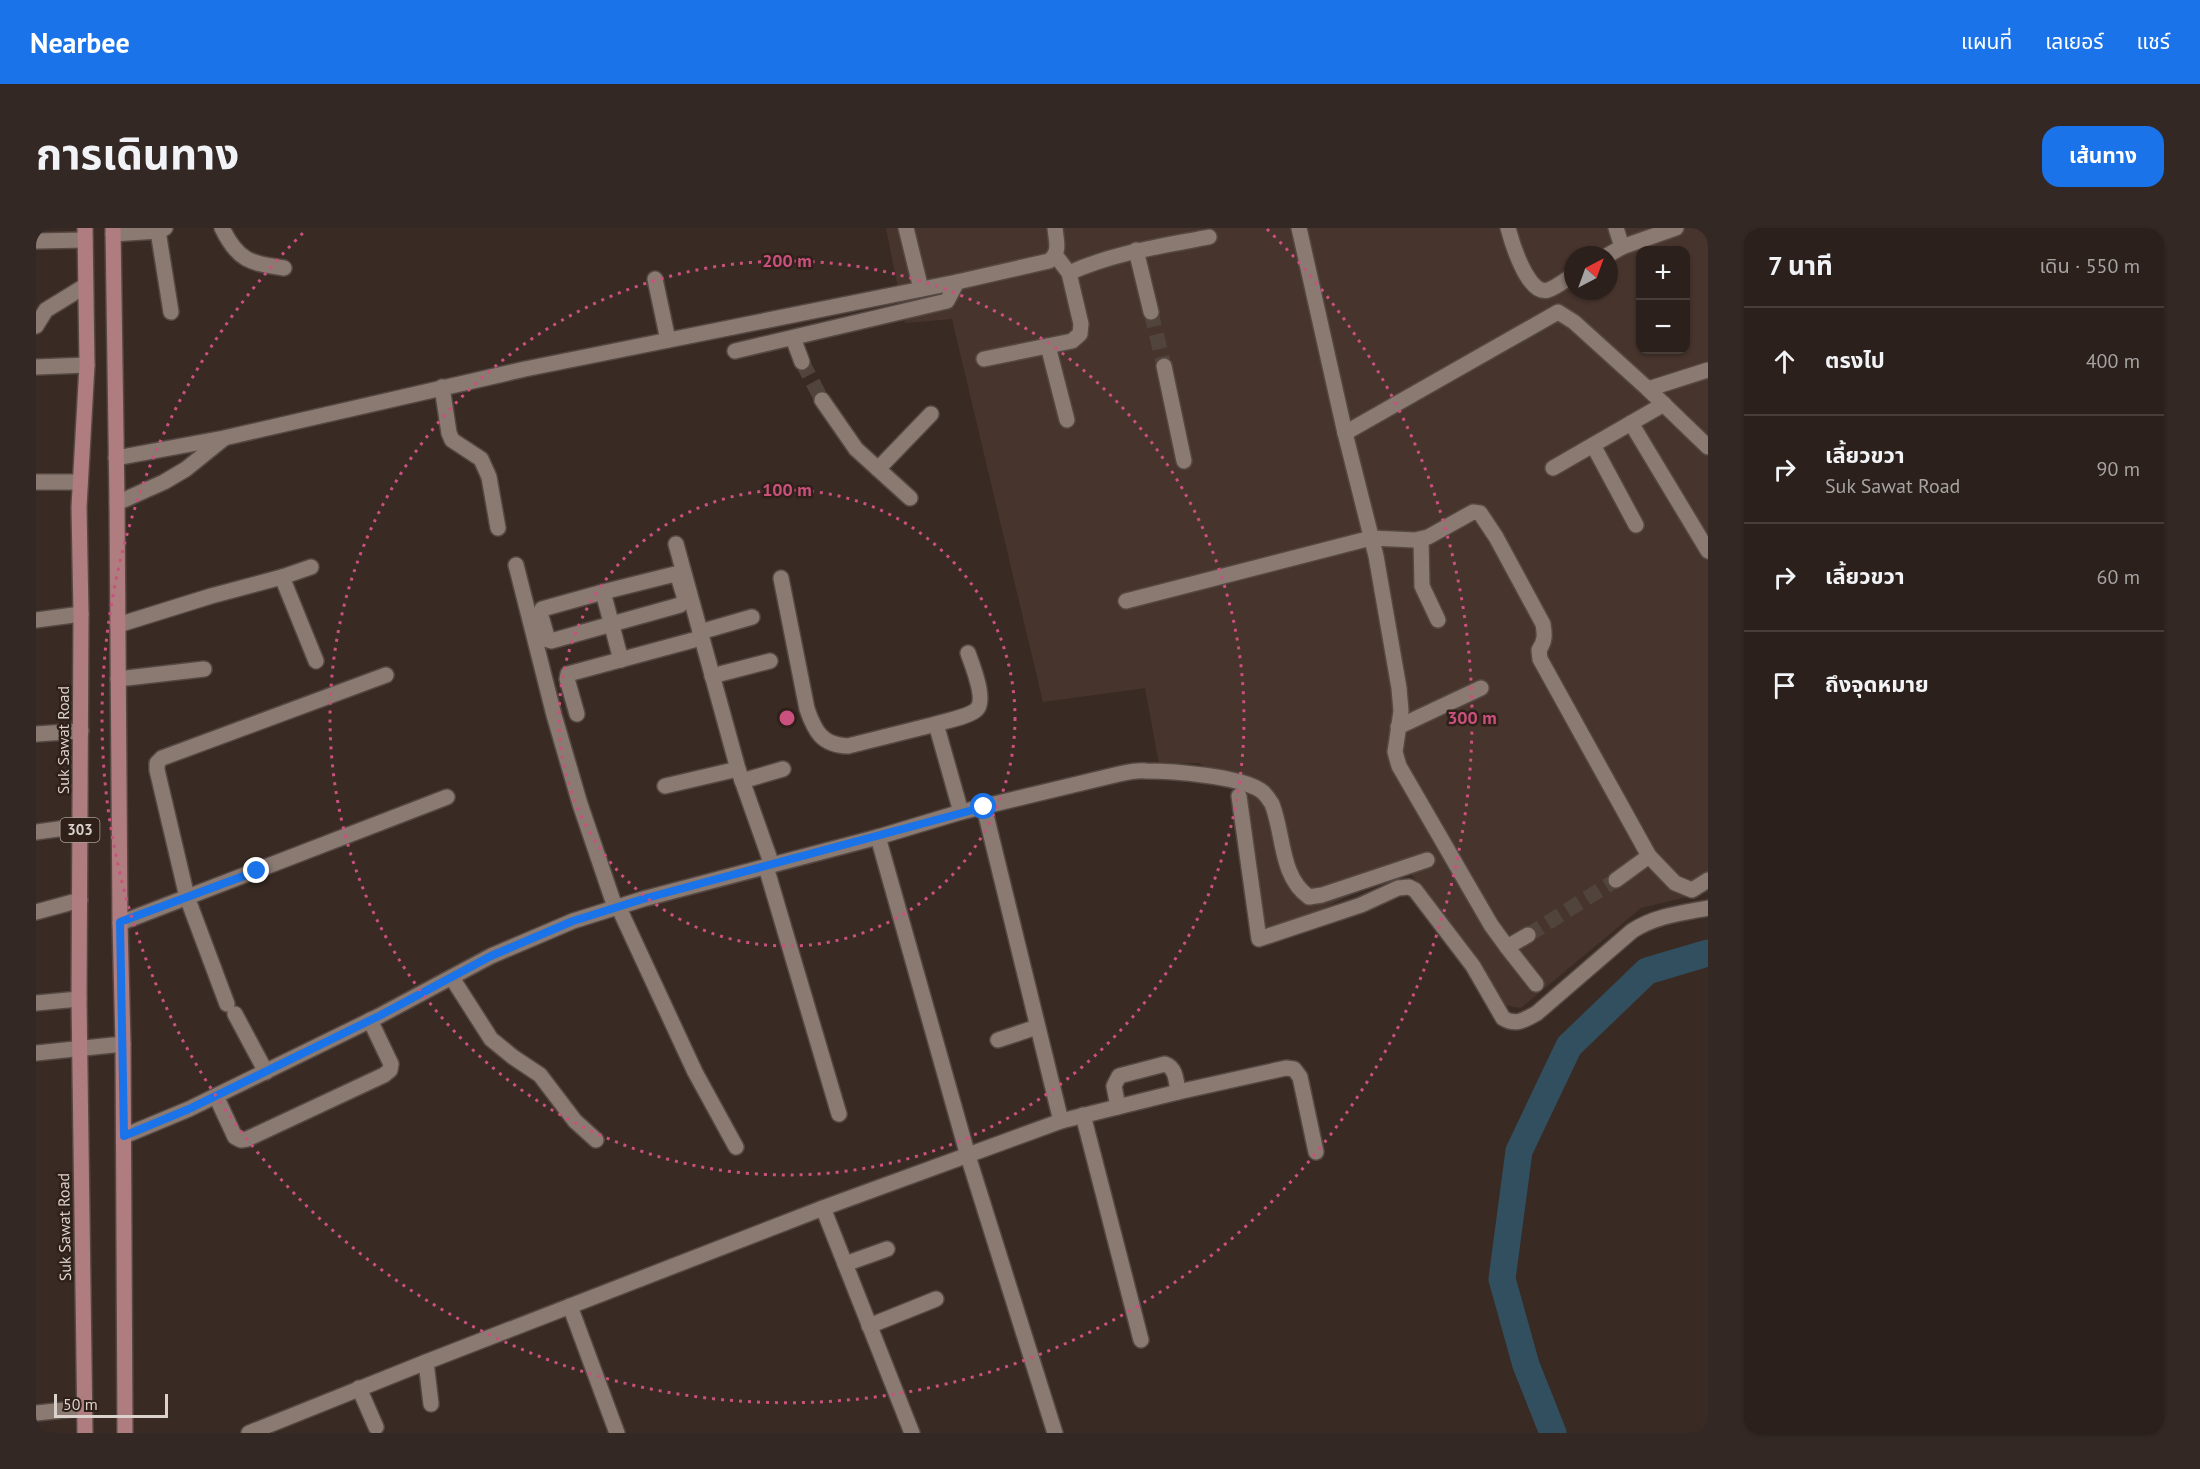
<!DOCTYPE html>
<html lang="th">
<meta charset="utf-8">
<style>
body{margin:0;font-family:"PT Sans","Noto Sans Thai",sans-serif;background:#332824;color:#f1f3f6}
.controls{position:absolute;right:18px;top:18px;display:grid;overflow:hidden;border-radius:12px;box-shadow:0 2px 4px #0004}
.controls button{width:54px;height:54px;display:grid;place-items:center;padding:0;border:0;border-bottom:2px solid #473e3a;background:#2b201b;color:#f1f3f6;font:30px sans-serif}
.compass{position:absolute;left:1528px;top:18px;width:54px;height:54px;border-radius:50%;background:#2b201b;box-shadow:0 2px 4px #0004;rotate:41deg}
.scale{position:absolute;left:18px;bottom:15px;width:114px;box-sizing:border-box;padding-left:6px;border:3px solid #dcd2cd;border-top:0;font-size:16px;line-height:21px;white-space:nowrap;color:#dcd2cd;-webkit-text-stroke:4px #2f211a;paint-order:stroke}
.stop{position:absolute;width:18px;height:18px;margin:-14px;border:4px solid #1a73e8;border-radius:50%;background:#fff}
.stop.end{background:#1a73e8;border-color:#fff;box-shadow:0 2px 6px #0008}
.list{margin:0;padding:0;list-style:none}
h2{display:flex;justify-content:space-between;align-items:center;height:78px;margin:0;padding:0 24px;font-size:26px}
h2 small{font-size:20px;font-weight:400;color:#a6a3a3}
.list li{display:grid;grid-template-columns:39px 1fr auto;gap:18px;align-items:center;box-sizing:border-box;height:108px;padding:0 24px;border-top:2px solid #473e3a}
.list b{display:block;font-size:22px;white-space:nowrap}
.list p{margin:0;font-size:20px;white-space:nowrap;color:#a6a3a3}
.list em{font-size:20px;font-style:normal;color:#a6a3a3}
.icon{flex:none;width:33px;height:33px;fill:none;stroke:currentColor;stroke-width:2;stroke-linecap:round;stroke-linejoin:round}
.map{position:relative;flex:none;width:1672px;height:1205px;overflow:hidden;border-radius:18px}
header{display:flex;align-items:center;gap:36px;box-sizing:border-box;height:84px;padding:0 30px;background:#1a73e8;color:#fff}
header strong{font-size:28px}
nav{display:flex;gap:33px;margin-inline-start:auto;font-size:21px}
.intro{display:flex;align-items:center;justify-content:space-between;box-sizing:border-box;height:144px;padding:0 36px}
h1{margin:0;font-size:42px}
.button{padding:15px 27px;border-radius:18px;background:#1a73e8;color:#fff;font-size:21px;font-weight:700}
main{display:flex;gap:36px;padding:0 36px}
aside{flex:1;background:#2b201b;border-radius:18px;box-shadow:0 2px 4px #0004}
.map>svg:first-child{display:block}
.industrial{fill:#47342d;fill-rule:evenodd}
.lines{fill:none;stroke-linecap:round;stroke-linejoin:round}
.river{stroke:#314f5f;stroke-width:27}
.minor-tunnel{stroke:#51443d;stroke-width:15;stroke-dasharray:15 8;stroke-linecap:butt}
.minor-casing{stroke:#554843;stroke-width:18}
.major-casing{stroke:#554843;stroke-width:18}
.minor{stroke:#8b7a72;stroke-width:15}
.major{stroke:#af7c7f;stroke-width:15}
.route{stroke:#1a73e8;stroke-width:8}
.ring{fill:none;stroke:#ca507d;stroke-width:3;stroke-dasharray:3 6}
.labels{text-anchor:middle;stroke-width:5;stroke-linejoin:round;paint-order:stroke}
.shield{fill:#2f211a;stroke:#a89d97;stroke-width:1.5}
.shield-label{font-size:15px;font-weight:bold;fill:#dcd2cd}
.street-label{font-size:16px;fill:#dcd2cd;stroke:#2f211a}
.centre{fill:#ca507d;stroke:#2f211a;stroke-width:3}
.ring-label{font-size:18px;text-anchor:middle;font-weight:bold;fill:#ca507d;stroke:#2f211a;stroke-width:5;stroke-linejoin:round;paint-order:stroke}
</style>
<header>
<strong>Nearbee</strong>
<nav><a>แผนที่</a><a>เลเยอร์</a><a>แชร์</a></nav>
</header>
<div class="intro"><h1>การเดินทาง</h1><a class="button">เส้นทาง</a></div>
<main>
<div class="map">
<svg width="1672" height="1205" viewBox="0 0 1672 1205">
<rect width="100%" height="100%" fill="#392b24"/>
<!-- industrial -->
<path class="industrial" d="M 850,0 L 1672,0 L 1672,664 L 1605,680 L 1485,780 L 1468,777 L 1461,764 L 1370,639 L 1226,711 L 1205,556 L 1163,535 L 1123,536 L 1109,460 L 1007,474 L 916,91 L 869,95 ZM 1604,22 L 1650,22 L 1650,122 L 1604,122 ZM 1537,27 L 1573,27 L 1573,63 L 1537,63 Z"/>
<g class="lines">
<!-- river -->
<polyline class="river" points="1517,1205 1490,1137 1466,1051 1483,923 1533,818 1611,743 1672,725"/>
<!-- minor-tunnel -->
<g class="minor-tunnel">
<polyline points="1115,84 1128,138"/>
<polyline points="766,134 786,172"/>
<polyline points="1492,707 1580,652"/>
</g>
<defs>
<g id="minor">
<path d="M 186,0 C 202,33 214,35 248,40"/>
<polyline points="870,0 885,61"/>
<polyline points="1263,0 1309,205 1340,328 1363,460 1365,483 1359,524 1363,538 1455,697 1471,719 1492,707"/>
<path d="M 1472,0 C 1476,15 1492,68 1512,62 C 1521,59 1529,52 1537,47"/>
<polyline points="1580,0 1586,19"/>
<polyline points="122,3 135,84"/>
<polyline points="77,6 122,3 129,0"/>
<polyline points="0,13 49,12"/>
<polyline points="1100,22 1115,84"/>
<polyline points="1572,27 1586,19 1640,0"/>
<path d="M 1033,45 C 1077,25 1126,18 1173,9"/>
<polyline points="619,51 632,112"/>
<polyline points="0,98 10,82 49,58"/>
<polyline points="757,110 766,134"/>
<polyline points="1012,118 1031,192"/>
<polyline points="699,123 911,73 921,54"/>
<polyline points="948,131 1036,113 1044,106 1045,96 1033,45 1020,28"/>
<polyline points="1128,138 1148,233"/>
<polyline points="0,139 51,137"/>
<polyline points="406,159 413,205 416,212 445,231 453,249 462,300"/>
<polyline points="1612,161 1672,142"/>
<polyline points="786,172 820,221 874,270"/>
<polyline points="1595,195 1672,323"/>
<polyline points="1309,205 1522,84 1538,94 1612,161 1672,219"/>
<polyline points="1557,217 1600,297"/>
<path d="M 80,230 L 188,210 L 489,141 L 921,54 L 1013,33 C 1025,24 1020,13 1019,0"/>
<polyline points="1517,240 1628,176"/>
<polyline points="842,241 895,186"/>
<polyline points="0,254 44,254"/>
<polyline points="81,275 128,254 150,241 186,212"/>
<polyline points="1385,311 1386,358 1402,392"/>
<polyline points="640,316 702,541 736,637"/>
<polyline points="480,337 518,487 544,576 579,679"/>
<polyline points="246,349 275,339"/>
<path d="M 745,350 L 771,481 C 779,504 786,517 812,518 L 900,496 L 925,584"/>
<polyline points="567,364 639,346 642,348 649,371 644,377 515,413 512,412 504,385 506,381 567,364 585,432"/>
<path d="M 1090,373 L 1335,310 L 1379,312 L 1392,309 L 1437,284 L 1444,285 L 1460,309 L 1507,396 C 1509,407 1509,413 1503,422 L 1504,431 L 1613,628 L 1639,655 L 1656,662 L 1672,652"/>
<polyline points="0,392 45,386"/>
<polyline points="82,397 175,368 246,349 280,433"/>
<polyline points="664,404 716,389"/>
<polyline points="676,448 734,433"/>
<polyline points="82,451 168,441"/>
<polyline points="541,486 531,451 532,446 665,410"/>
<path d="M 900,496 C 910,493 935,488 941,481 C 950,471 936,436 932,425"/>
<polyline points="1362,499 1445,460"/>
<polyline points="0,506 45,503"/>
<polyline points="706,553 747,541"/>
<polyline points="629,558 702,541"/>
<path d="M 1203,568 L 1223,711 L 1325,677 L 1362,660 L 1373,659 L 1379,662 L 1437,738 L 1467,790 C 1479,798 1489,792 1501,785 L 1596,703 C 1619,688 1645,685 1672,680"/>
<polyline points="0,604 44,598"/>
<polyline points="842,609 932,928 1019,1205"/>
<polyline points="730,639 803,886"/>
<polyline points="1580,652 1613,628"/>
<polyline points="582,678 659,844 700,919"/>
<polyline points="0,684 44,672"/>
<polyline points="84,695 411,569"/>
<polyline points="1471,719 1500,756"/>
<polyline points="416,750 455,811 477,829 504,847 539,893 560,912"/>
<polyline points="0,775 43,771"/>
<polyline points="191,776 151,669 121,542 121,535 126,530 350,447"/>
<polyline points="199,786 230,844"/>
<polyline points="962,812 1001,799"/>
<polyline points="0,825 87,816"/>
<polyline points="180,868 199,909 205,912 211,911 348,847 354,842 355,836 334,792"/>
<path d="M 1082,879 L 1078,858 L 1083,848 L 1129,836 C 1140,840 1140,852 1142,864"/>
<polyline points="1047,887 1105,1112"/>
<polyline points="1025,893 1142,864 1250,840 1258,841 1264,849 1280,924"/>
<path d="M 88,908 L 153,881 L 343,788 L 455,728 L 537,693 L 607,671 L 842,609 L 925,584 L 1083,546 C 1092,544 1101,542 1110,543 C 1137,543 1202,548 1224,562 C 1229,565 1233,571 1236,576 C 1248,606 1244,649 1273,669 L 1286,667 L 1391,632"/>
<polyline points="787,980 876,1205"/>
<polyline points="809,1036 851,1021"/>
<polyline points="534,1078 581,1205"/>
<polyline points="833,1098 900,1071"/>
<polyline points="390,1134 395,1176"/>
<polyline points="323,1160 340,1199"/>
<polyline points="0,1185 48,1180"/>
<polyline points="213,1205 390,1134 787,980 1025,893 948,579"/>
</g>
<g id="major">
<polyline points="77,0 81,275 84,695 87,816 89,1205"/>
<polyline points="49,1205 43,771 45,386 43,279 51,137 49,0"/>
</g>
</defs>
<!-- minor casing -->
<use href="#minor" class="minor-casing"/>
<!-- major casing -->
<use href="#major" class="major-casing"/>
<!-- minor -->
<use href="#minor" class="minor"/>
<!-- major -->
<use href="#major" class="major"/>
</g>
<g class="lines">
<!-- route -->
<polyline class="route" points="221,643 84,694 88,908 153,881 343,788 455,728 537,693 607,671 948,579"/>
</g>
<!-- distance rings -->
<g class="ring">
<circle cx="751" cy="490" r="228"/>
<circle cx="751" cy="490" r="457"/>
<path d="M1231 1A685 685 0 1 1 271 1"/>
</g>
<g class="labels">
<!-- shield labels -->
<rect class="shield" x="24.5" y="590" width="39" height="24" rx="4.5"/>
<g class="shield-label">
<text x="44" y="607">303</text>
</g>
<!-- street labels -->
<g class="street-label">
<text transform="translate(27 512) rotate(-90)" y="6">Suk Sawat Road</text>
<text transform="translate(28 999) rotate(-91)" y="6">Suk Sawat Road</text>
</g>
</g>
<circle cx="751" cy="490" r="9" class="centre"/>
<g class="ring-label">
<text x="751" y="39">200 m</text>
<text x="751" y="268">100 m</text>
<text x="1436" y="496">300 m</text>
</g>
</svg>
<div class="controls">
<button>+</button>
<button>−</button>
</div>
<svg class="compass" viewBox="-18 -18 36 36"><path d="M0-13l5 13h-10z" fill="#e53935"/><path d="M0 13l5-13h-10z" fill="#a6a3a3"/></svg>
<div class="scale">50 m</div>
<div class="stop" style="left:948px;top:579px"></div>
<div class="stop end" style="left:221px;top:643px"></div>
</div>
<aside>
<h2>7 นาที<small>เดิน · 550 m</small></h2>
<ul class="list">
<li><svg class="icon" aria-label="ahead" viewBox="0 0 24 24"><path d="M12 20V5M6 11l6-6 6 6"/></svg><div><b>ตรงไป</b></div><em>400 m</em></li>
<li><svg class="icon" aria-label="right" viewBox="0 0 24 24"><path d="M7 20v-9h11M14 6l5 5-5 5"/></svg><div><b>เลี้ยวขวา</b><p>Suk Sawat Road</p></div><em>90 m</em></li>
<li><svg class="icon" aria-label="right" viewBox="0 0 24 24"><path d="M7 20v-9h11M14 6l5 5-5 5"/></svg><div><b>เลี้ยวขวา</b></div><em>60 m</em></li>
<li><svg class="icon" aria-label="arrive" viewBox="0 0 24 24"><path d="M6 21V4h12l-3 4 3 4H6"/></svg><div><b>ถึงจุดหมาย</b></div></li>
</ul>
</aside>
</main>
